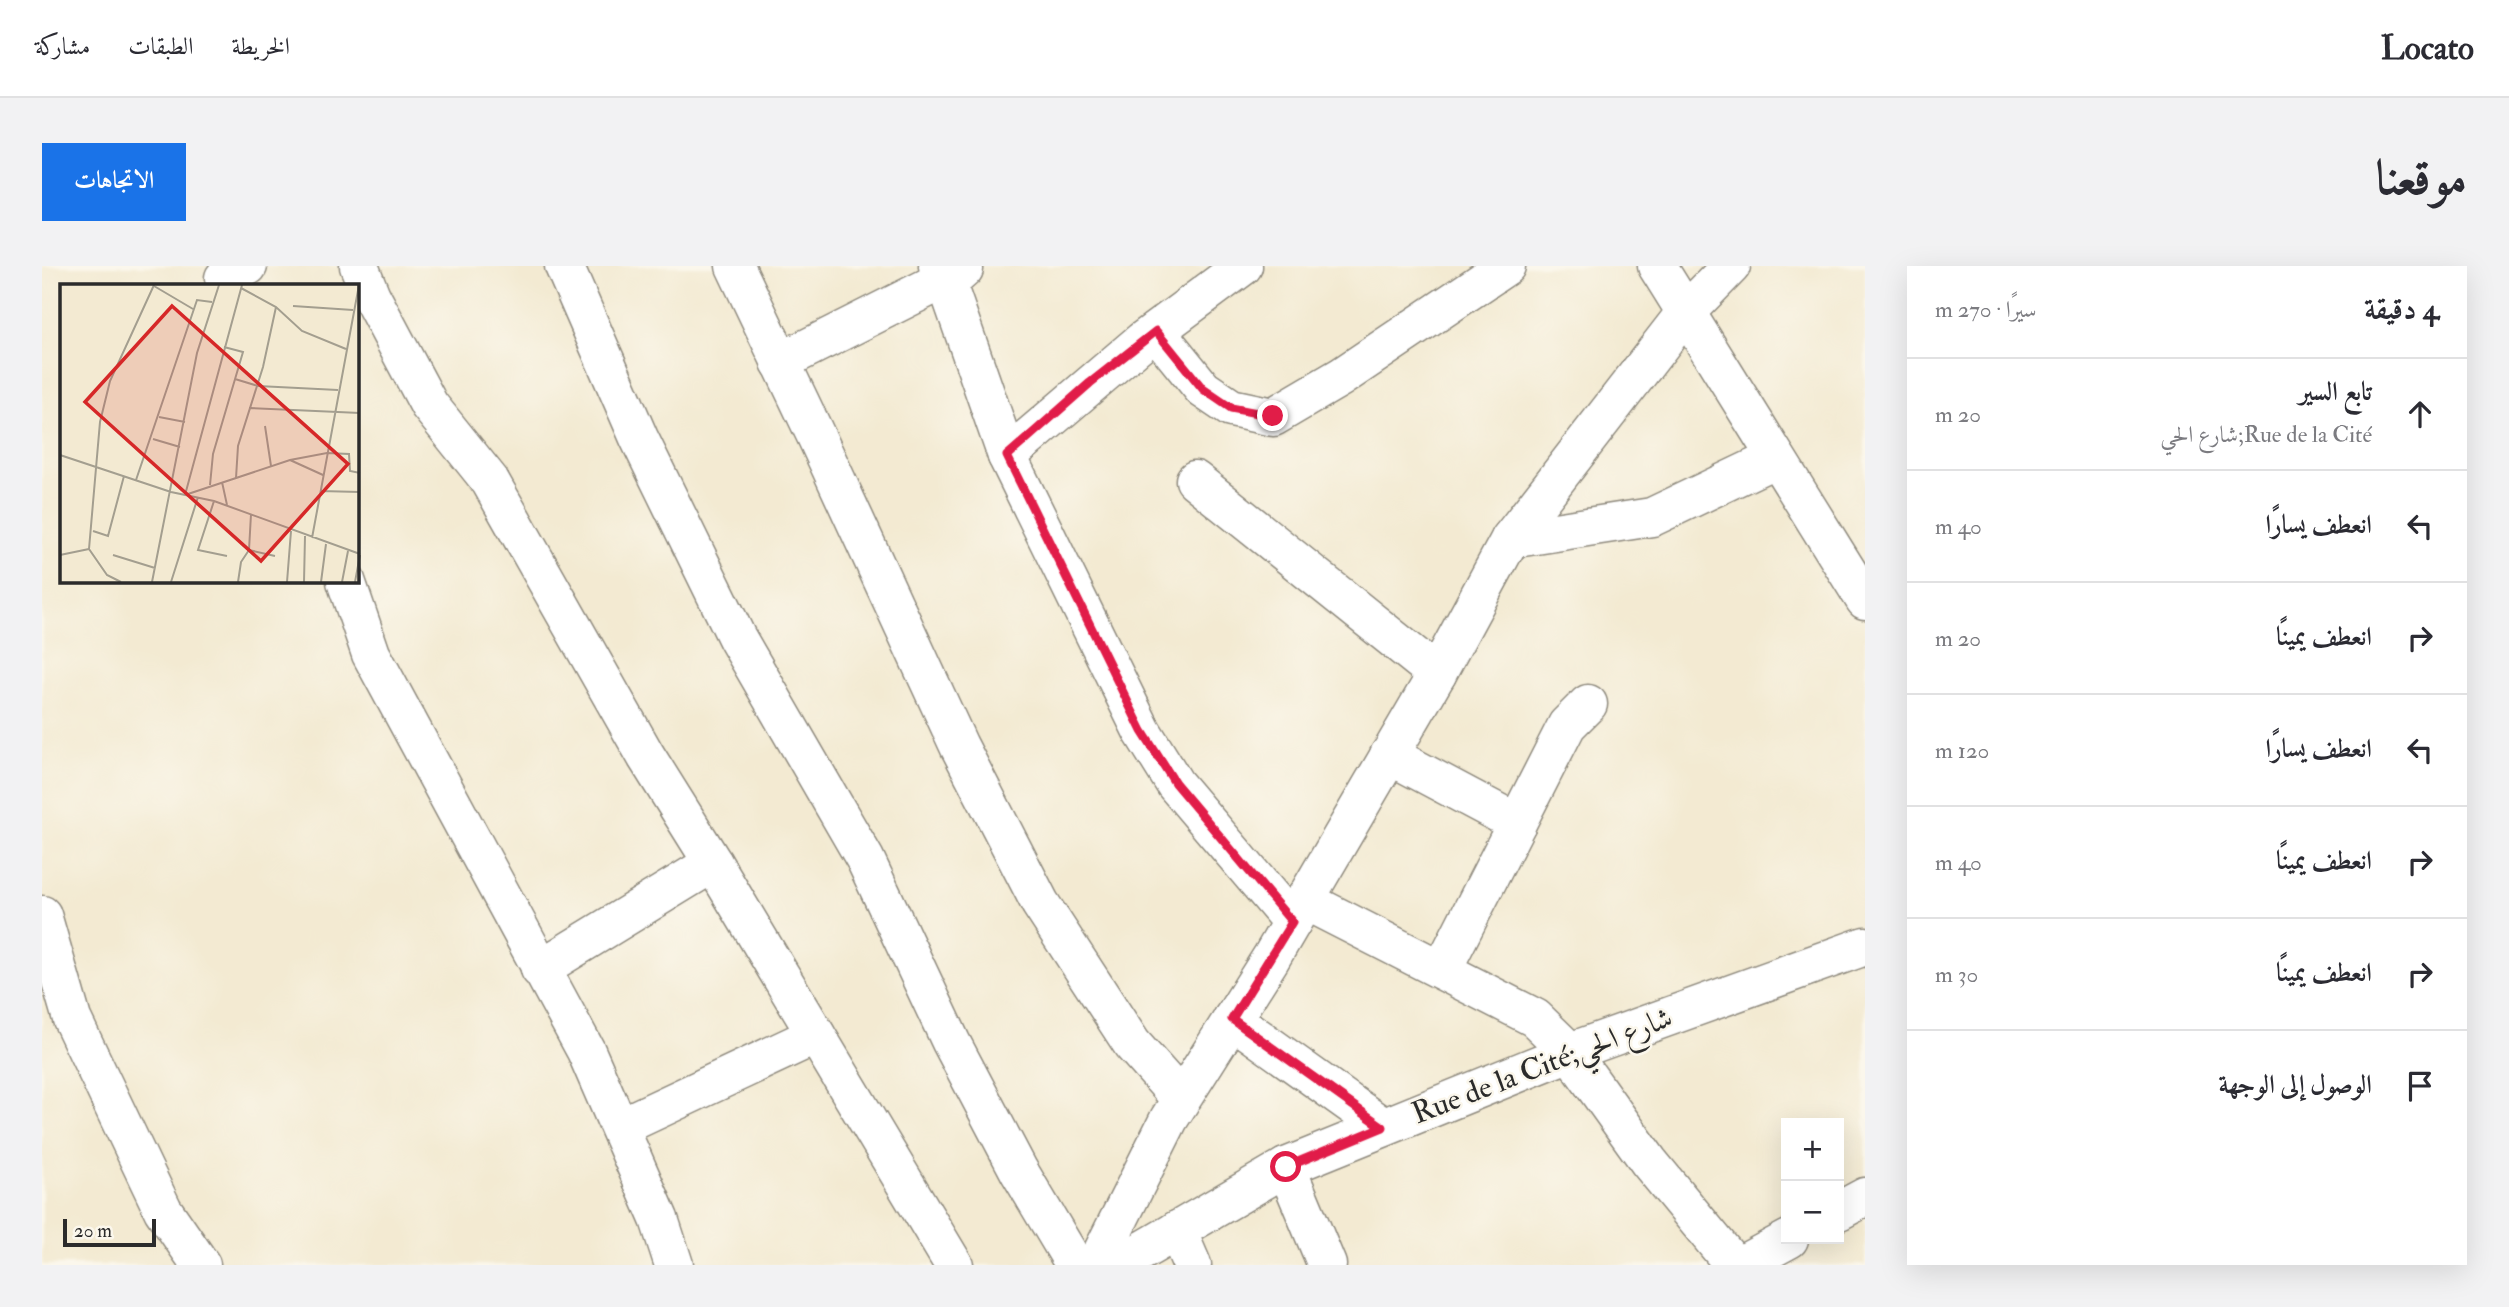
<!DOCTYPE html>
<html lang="ar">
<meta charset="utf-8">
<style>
body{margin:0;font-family:"IM FELL Double Pica",Amiri,serif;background:#f2f2f3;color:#2b2b33;direction:rtl}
.controls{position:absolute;right:21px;bottom:21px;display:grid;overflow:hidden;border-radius:0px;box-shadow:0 7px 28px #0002}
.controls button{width:63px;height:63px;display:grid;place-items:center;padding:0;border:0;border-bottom:2px solid #e1e1e2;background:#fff;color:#2b2b33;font:35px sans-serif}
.scale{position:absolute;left:21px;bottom:18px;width:93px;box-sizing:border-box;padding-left:7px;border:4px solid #2b2b2b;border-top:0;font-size:19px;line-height:24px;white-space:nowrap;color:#2b2b2b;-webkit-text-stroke:5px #fbf7ec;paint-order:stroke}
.stop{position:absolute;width:21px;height:21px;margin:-16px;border:5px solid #e11d48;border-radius:50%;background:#fff}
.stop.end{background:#e11d48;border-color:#fff;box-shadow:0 2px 7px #0008}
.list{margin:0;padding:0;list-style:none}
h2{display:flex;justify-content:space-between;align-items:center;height:91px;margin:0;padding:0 28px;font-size:30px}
h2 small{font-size:23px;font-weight:400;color:#7c7c81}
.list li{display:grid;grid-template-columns:46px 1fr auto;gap:21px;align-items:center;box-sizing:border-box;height:112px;padding:0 28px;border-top:2px solid #e1e1e2}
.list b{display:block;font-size:26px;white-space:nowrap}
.list p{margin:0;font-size:23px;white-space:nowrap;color:#7c7c81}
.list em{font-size:23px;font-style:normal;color:#7c7c81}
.icon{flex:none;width:38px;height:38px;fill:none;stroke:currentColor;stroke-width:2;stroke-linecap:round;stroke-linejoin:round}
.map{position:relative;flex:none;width:1823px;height:999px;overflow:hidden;direction:ltr;border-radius:0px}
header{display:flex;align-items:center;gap:42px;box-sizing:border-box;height:98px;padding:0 35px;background:#fff;border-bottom:2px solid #e1e1e2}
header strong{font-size:33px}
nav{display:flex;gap:38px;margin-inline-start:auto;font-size:24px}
.intro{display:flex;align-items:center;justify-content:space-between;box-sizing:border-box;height:168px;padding:0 42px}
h1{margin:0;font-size:49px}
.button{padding:18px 32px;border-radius:0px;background:#1a73e8;color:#fff;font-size:24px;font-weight:700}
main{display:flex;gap:42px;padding:0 42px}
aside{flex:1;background:#fff;border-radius:0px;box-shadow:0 7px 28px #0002}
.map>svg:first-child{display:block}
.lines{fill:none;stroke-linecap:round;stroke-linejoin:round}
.minor-casing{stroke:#8f8a7e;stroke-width:41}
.minor{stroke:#fff;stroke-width:38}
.route{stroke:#e11d48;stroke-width:9}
.labels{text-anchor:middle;stroke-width:5;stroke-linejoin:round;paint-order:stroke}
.street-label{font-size:30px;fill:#2b2b2b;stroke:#fbf7ec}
.inset-road{fill:none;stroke:#a39e8f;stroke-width:2}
.view{fill:#d62828;fill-opacity:0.15;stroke:#d62828;stroke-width:3.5}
.inset-edge{fill:none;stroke:#2b2b2b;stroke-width:3.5}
</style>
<header>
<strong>Locato</strong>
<nav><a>الخريطة</a><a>الطبقات</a><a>مشاركة</a></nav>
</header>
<div class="intro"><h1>موقعنا</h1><a class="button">الاتجاهات</a></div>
<main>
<aside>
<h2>4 دقيقة<small>سيرًا · 270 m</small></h2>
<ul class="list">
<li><svg class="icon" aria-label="ahead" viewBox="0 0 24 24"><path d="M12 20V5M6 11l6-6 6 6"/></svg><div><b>تابع السير</b><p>Rue de la Cité;شارع الحي</p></div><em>20 m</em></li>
<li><svg class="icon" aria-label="left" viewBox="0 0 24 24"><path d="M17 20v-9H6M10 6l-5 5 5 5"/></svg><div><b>انعطف يسارًا</b></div><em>40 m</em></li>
<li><svg class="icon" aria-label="right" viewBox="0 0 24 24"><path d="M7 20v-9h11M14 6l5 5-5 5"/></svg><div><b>انعطف يمينًا</b></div><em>20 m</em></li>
<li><svg class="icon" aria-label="left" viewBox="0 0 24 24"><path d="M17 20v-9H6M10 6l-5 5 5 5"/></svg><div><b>انعطف يسارًا</b></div><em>120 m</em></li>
<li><svg class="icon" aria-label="right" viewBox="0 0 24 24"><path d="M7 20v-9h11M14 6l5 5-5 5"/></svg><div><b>انعطف يمينًا</b></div><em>40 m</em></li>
<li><svg class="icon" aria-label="right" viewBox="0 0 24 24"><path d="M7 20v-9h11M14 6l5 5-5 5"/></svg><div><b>انعطف يمينًا</b></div><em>30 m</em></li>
<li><svg class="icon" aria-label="arrive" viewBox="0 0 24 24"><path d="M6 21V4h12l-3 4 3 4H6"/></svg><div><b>الوصول إلى الوجهة</b></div></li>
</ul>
</aside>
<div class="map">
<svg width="1823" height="999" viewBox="0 0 1823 999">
<rect width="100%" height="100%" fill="#fbf7ec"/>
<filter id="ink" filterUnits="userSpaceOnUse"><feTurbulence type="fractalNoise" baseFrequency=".0143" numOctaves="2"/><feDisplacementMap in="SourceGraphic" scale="14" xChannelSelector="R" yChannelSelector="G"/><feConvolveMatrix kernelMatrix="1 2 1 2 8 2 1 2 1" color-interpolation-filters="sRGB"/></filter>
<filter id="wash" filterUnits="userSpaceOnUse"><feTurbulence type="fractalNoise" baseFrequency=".00686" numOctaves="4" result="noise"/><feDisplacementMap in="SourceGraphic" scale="28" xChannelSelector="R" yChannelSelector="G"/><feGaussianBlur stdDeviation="1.57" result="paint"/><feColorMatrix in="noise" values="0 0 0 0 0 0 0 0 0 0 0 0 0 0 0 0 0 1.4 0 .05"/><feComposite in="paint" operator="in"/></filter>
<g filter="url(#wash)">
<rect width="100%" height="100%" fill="#f3ead2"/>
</g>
<g filter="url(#ink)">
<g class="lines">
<defs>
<g id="minor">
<polyline points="317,0 329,30 387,139 448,215 604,490 671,597 912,999"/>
<polyline points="522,0 597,172 695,372 823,593 909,776 977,905 1033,999"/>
<polyline points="693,0 775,172 917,480 998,637 1090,778 1139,833"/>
<polyline points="896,0 905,18 965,190 1100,465 1133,518 1250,656"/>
<polyline points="1615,0 1823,334"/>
<polyline points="182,12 206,0"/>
<polyline points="1114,65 1161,123 1189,142 1231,151 1299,111 1464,0"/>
<polyline points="738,96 887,21 905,18 922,3"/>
<polyline points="965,190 1100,75 1201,0"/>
<polyline points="1153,214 1395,408"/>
<polyline points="1468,273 1610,251 1734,192"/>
<polyline points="304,315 329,388 544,785 617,953 632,999"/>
<polyline points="1347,489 1475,557"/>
<polyline points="1262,634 1493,752 1528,786 1607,896 1692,999"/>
<polyline points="0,649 30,753 121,944 159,999"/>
<polyline points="498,703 671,597"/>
<polyline points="1400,704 1525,459 1546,438"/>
<polyline points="1190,753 1341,861"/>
<polyline points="578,861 774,769"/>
<polyline points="1244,901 1285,999"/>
<polyline points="1797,945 1823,931"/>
<polyline points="1135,964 1150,999"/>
<polyline points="1054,999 1127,853 1229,692 1395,408 1468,273 1644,46 1689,0"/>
<polyline points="1076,999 1244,901 1528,786 1823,680"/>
<polyline points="1699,999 1747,973"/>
</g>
</defs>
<!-- minor casing -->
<use href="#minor" class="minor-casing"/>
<!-- minor -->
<use href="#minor" class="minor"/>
</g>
</g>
<g class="lines" filter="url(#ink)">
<!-- route -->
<polyline class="route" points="1231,150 1189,142 1161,123 1114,65 1048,117 965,190 1100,465 1133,517 1250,656 1190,753 1341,861 1244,901"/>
</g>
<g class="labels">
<!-- street labels -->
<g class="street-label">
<text transform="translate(1500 799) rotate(-21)" y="10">Rue de la Cité;شارع الحي</text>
</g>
</g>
<!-- overview -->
<g transform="translate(18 18)">
<rect width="299" height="299" fill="#f3ead2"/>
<path class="inset-road" d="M 94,2 L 133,25M 181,4 L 216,23 L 242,47 L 286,65M 233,22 L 293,26M 175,95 L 198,102 L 278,106M 189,124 L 300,129M 99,133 L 125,138M 205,142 L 211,182M 93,155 L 120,163M 0,171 L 111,208 L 154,217 L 300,270M 230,176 L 263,191M 176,194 L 178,162 L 203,83 L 216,23M 76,196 L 137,16 L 152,18M 162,198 L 167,221M 150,201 L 153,170 L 183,68 L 164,63M 260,207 L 300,208M 125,211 L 182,1M 125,211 L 230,176 L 267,169 L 289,170 L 290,187 L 300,189M 154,217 L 138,266 L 167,272M 33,247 L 48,252 L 64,192M 252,254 L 299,1M 189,266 L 215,272M 0,271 L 29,265M 53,271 L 95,284M 61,298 L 47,291 L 29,265 L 40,138 L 50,97 L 94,1M 92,298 L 137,69 L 159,1M 111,298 L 138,213M 178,298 L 181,278 L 189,266 L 191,230M 227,298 L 231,247M 244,298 L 245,252M 261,298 L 266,260M 282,298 L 288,267M 295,298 L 300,271"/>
<path class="view" d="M 112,22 L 288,180 L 201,277 L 25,118 Z"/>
<rect width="299" height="299" class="inset-edge"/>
</g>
</svg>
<div class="controls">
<button>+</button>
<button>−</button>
</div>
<div class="scale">20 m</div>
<div class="stop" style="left:1244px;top:901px"></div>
<div class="stop end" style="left:1231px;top:150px"></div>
</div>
</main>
